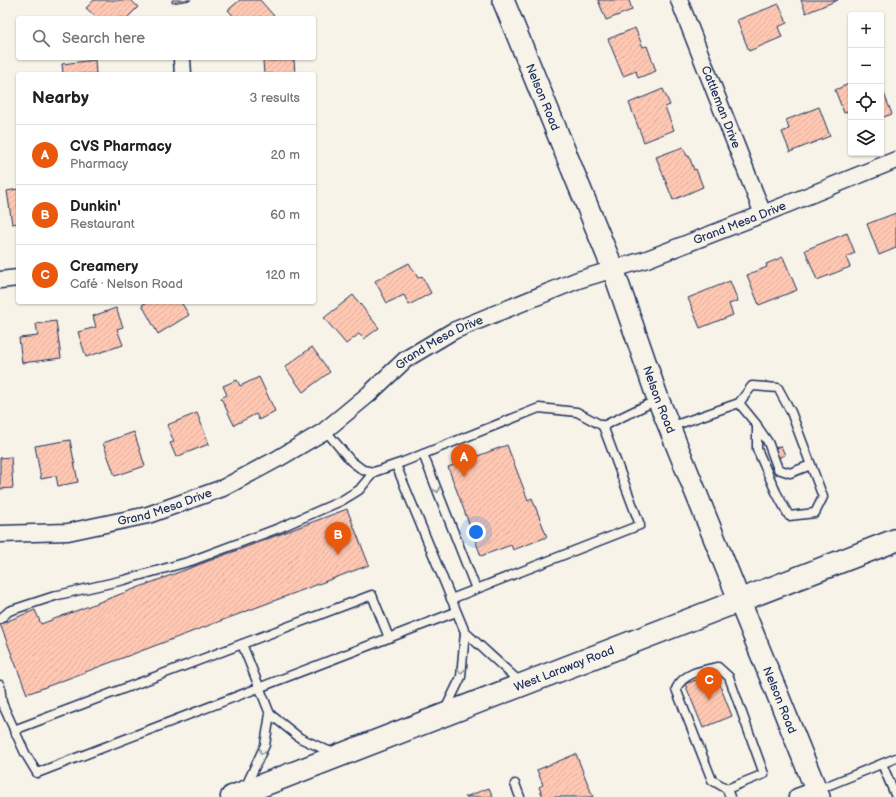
<!DOCTYPE html>
<meta charset="utf-8">
<style>
body{margin:0;font-family:"Balsamiq Sans",sans-serif;background:#f6f6f6;color:#202124}
.controls{position:absolute;right:12px;top:12px;display:grid;overflow:hidden;border-radius:4px;box-shadow:0 1px 3px #0004}
.controls button{width:36px;height:36px;display:grid;place-items:center;padding:0;border:0;border-bottom:1px solid #e0e0e0;background:#fff;color:#202124;font:20px sans-serif}
.you{position:absolute;left:476px;top:532px;width:14px;height:14px;margin:-10px;border:3px solid #fff;border-radius:50%;background:#1a73e8;box-shadow:0 0 0 6px #1a73e833}
.badge{display:grid;place-items:center;width:26px;height:26px;border-radius:50%;background:#ea580c;color:#fff;font-size:13px;font-weight:700}
.pin{position:absolute;translate:-50% -33px;filter:drop-shadow(0 1px 2px #0008)}
.pin::after{content:'';position:absolute;top:21px;width:14px;height:12px;background:inherit;clip-path:polygon(0 0,100% 0,50% 100%)}
.list{margin:0;padding:0;list-style:none}
h2{display:flex;justify-content:space-between;align-items:center;height:52px;margin:0;padding:0 16px;font-size:17px}
h2 small{font-size:13px;font-weight:400;color:#757577}
.list li{display:grid;grid-template-columns:26px 1fr auto;gap:12px;align-items:center;box-sizing:border-box;height:60px;padding:0 16px;border-top:1px solid #e0e0e0}
.list b{display:block;font-size:15px;white-space:nowrap}
.list p{margin:0;font-size:13px;white-space:nowrap;color:#757577}
.list em{font-size:13px;font-style:normal;color:#757577}
.icon{flex:none;width:22px;height:22px;fill:none;stroke:currentColor;stroke-width:2;stroke-linecap:round;stroke-linejoin:round}
.map{position:relative;flex:none;width:896px;height:797px;overflow:hidden}
.search{position:absolute;background:#fff;box-shadow:0 1px 3px #0004;left:16px;top:16px;width:300px;height:44px;display:flex;align-items:center;gap:10px;box-sizing:border-box;padding:0 14px;border-radius:4px;color:#757577;font-size:15px}
.panel{position:absolute;background:#fff;box-shadow:0 1px 3px #0004;left:16px;top:72px;width:300px;height:232px;border-radius:4px}
.map>svg:first-child{display:block}
.building{fill:url(#building-hatch);stroke:#1b2f5e}
.lines{fill:none;stroke-linecap:round;stroke-linejoin:round}
.service-casing{stroke:#1b2f5e;stroke-width:11}
.minor-casing{stroke:#1b2f5e;stroke-width:19}
.tertiary-casing{stroke:#1b2f5e;stroke-width:24}
.secondary-casing{stroke:#1b2f5e;stroke-width:25}
.service{stroke:#f7f3e8;stroke-width:8}
.minor{stroke:#f7f3e8;stroke-width:16}
.tertiary{stroke:#f7f3e8;stroke-width:21}
.secondary{stroke:#f7f3e8;stroke-width:22}
.oneway{stroke:#8991a3}
.labels{text-anchor:middle;stroke-width:3;stroke-linejoin:round;paint-order:stroke}
.street-label{font-size:12px;fill:#1b2f5e;stroke:#f7f3e8}
</style>
<div class="map">
<svg width="896" height="797" viewBox="0 0 896 797">
<defs>
<pattern id="building-hatch" width="6" height="6" patternUnits="userSpaceOnUse"><rect width="6" height="6" fill="#ffc8b2"/><path d="M-1 1l2-2M0 6l6-6M5 7l2-2" fill="none" stroke="#daac9c"/></pattern>
</defs>
<rect width="100%" height="100%" fill="#f7f3e8"/>
<filter id="ink" filterUnits="userSpaceOnUse"><feTurbulence type="fractalNoise" baseFrequency=".025" numOctaves="2"/><feDisplacementMap in="SourceGraphic" scale="8" xChannelSelector="R" yChannelSelector="G"/><feConvolveMatrix kernelMatrix="1 2 1 2 8 2 1 2 1" color-interpolation-filters="sRGB"/></filter>
<g filter="url(#ink)">
<!-- building -->
<g class="building">
<polygon points="94,0 131,0 138,7 127,18 97,18 86,8"/>
<polygon points="172,0 191,0 172,3"/>
<polygon points="240,0 260,0 274,16 272,18 235,18 228,10"/>
<polygon points="598,0 629,0 632,10 606,20"/>
<polygon points="801,0 838,0 806,13"/>
<polygon points="779,4 787,23 778,27 782,37 749,51 737,20"/>
<polygon points="635,28 643,47 647,46 656,71 638,78 636,71 623,76 608,39"/>
<polygon points="95,60 96,74 63,74 62,64"/>
<polygon points="294,60 295,74 264,74 263,61"/>
<polygon points="851,83 851,110 844,113 835,90"/>
<polygon points="881,86 892,114 881,118"/>
<polygon points="663,89 670,105 665,107 674,130 644,142 629,103"/>
<polygon points="819,107 830,136 790,152 782,132 789,129 786,120"/>
<polygon points="683,147 687,156 689,156 694,170 696,169 703,187 673,200 656,157"/>
<polygon points="18,189 18,223 12,224 7,191"/>
<polygon points="896,213 896,248 879,255 867,224"/>
<polygon points="847,233 855,253 846,257 850,267 817,280 805,250"/>
<polygon points="783,257 797,290 759,305 747,275 767,267 766,264"/>
<polygon points="409,263 418,278 422,276 431,293 409,305 404,295 387,303 375,281"/>
<polygon points="730,281 738,301 729,304 733,315 700,328 688,298"/>
<polygon points="353,295 379,328 364,339 359,334 346,344 324,318"/>
<polygon points="147,302 181,302 189,315 158,334 142,305"/>
<polygon points="116,308 123,327 117,329 123,345 86,357 78,332 96,327 93,316"/>
<polygon points="56,321 61,358 22,363 19,338 38,336 36,324"/>
<polygon points="312,347 330,372 303,392 285,367"/>
<polygon points="259,377 275,411 259,420 256,414 234,425 221,398 227,395 223,386 237,380 240,386"/>
<polygon points="197,413 209,444 176,457 170,443 174,442 167,425"/>
<polygon points="134,432 145,466 115,476 103,443"/>
<polygon points="70,440 78,482 58,486 56,476 41,479 35,446"/>
<polygon points="507,445 528,500 532,498 547,537 513,550 511,545 481,556 448,467"/>
<polygon points="781,446 785,455 778,458 775,448"/>
<polygon points="11,457 13,488 0,489 0,458"/>
<polygon points="774,466 777,474 771,477 768,469"/>
<polygon points="347,509 369,565 27,694 0,624 35,610 41,624"/>
<polygon points="715,673 732,716 703,728 685,684"/>
<polygon points="576,754 593,797 543,797 539,787 543,785 537,770"/>
<polygon points="489,788 493,797 465,797"/>
</g>
<g class="lines">
<defs>
<g id="service">
<polyline points="757,426 768,442 778,469 790,473 811,465"/>
<polyline points="670,427 739,403 757,425 757,449 776,492 789,516 815,513 823,497 791,412 778,388 752,386 739,403"/>
<polyline points="325,430 351,461 363,470 374,472 403,462 539,408 577,412 603,426 657,400"/>
<polyline points="423,454 476,589"/>
<polyline points="396,465 465,632 521,683"/>
<polyline points="451,599 640,525 603,426"/>
<polyline points="0,619 9,611 58,595 124,580 191,561 279,528 341,501 359,490 374,472"/>
<polyline points="242,644 270,714 265,745 245,788"/>
<polyline points="0,685 2,703"/>
<polyline points="0,703 2,703 25,753 37,773 456,612"/>
<polyline points="445,710 461,677 465,632"/>
<polyline points="270,714 300,738 335,754"/>
<polyline points="14,730 372,595 389,638"/>
<polyline points="882,764 896,797"/>
<polyline points="515,784 520,797"/>
<path d="M 727,789 L 764,774 L 729,677 L 718,667 C 702,670 683,673 676,689 L 712,780 L 727,789 L 730,797"/>
<polyline points="817,790 896,758"/>
</g>
<g id="minor">
<path id="s1" d="M 679,0 L 763,214"/>
<polyline points="182,60 183,74"/>
<polyline points="0,280 18,278"/>
<path id="s2" d="M 0,534 L 68,532 L 148,515 L 223,488 L 279,458 L 323,432 L 369,394 L 406,359 L 453,331 L 578,280 L 647,259 L 763,214 L 896,160"/>
<polyline points="797,797 816,790"/>
</g>
<g id="tertiary">
<path id="s3" d="M 503,0 L 613,269 L 658,399 L 819,797"/>
</g>
<g id="secondary">
<path id="s4" d="M 232,797 L 896,540"/>
</g>
</defs>
<!-- service casing -->
<use href="#service" class="service-casing"/>
<!-- minor casing -->
<use href="#minor" class="minor-casing"/>
<!-- tertiary casing -->
<use href="#tertiary" class="tertiary-casing"/>
<!-- secondary casing -->
<use href="#secondary" class="secondary-casing"/>
<!-- service -->
<use href="#service" class="service"/>
<!-- minor -->
<use href="#minor" class="minor"/>
<!-- tertiary -->
<use href="#tertiary" class="tertiary"/>
<!-- secondary -->
<use href="#secondary" class="secondary"/>
</g>
<!-- one-way arrows -->
<defs><path id="oneway-chevron" d="M-2-3.5L2.5 0L-2 3.5" fill="none" stroke-width="1.6" stroke-linecap="round" stroke-linejoin="round"/></defs>
<g class="oneway">
<use href="#oneway-chevron" transform="translate(437 490) rotate(68)"/>
<use href="#oneway-chevron" transform="translate(461 671) rotate(97)"/>
<use href="#oneway-chevron" transform="translate(262 752) rotate(116)"/>
</g>
</g>
<g class="labels">
<!-- street labels -->
<g class="street-label">
<text dy="4" stroke="none"><textPath href="#s3" startOffset="105">Nelson Road</textPath></text>
<text dy="4" stroke="none"><textPath href="#s1" startOffset="115">Cattleman Drive</textPath></text>
<text dy="4" stroke="none"><textPath href="#s2" startOffset="816">Grand Mesa Drive</textPath></text>
<text dy="4" stroke="none"><textPath href="#s2" startOffset="492">Grand Mesa Drive</textPath></text>
<text dy="4" stroke="none"><textPath href="#s3" startOffset="429">Nelson Road</textPath></text>
<text dy="4" stroke="none"><textPath href="#s2" startOffset="168">Grand Mesa Drive</textPath></text>
<text dy="4" stroke="none"><textPath href="#s4" startOffset="356">West Laraway Road</textPath></text>
<text dy="4" stroke="none"><textPath href="#s3" startOffset="753">Nelson Road</textPath></text>
</g>
</g>
</svg>
<div class="controls">
<button>+</button>
<button>−</button>
<button><svg class="icon" aria-label="locate" viewBox="0 0 24 24"><circle cx="12" cy="12" r="6"/><path d="M12 2v4M12 18v4M2 12h4M18 12h4"/></svg></button>
<button><svg class="icon" aria-label="layers" viewBox="0 0 24 24"><path d="M12 4l9 5-9 5-9-5zM3 14l9 5 9-5"/></svg></button>
</div>
<div class="you"></div>
<div class="pin badge" style="left:464px;top:477px">A</div>
<div class="pin badge" style="left:338px;top:555px">B</div>
<div class="pin badge" style="left:709px;top:700px">C</div>
<div class="search"><svg class="icon" aria-label="search" viewBox="0 0 24 24"><circle cx="10" cy="10" r="6"/><path d="M15 15l6 6"/></svg>Search here</div>
<section class="panel">
<h2>Nearby<small>3 results</small></h2>
<ul class="list">
<li><span class="badge">A</span><div><b>CVS Pharmacy</b><p>Pharmacy</p></div><em>20 m</em></li>
<li><span class="badge">B</span><div><b>Dunkin'</b><p>Restaurant</p></div><em>60 m</em></li>
<li><span class="badge">C</span><div><b>Creamery</b><p>Café · Nelson Road</p></div><em>120 m</em></li>
</ul>
</section>
</div>
